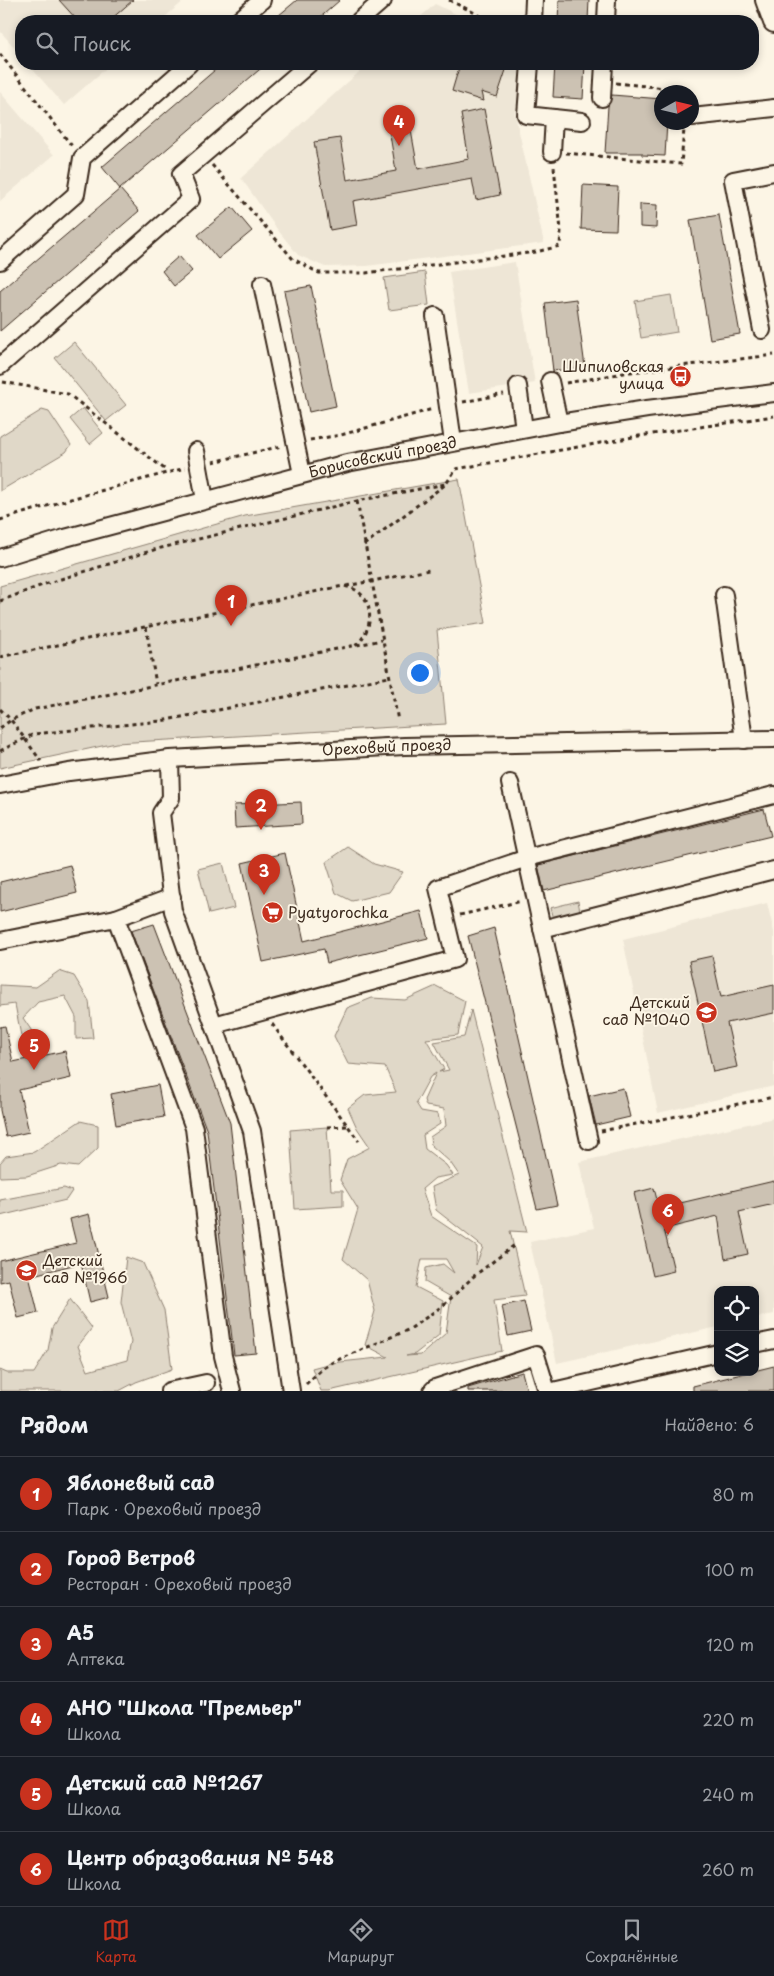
<!DOCTYPE html>
<html lang="ru">
<meta charset="utf-8">
<style>
body{margin:0;font-family:"Playpen Sans",sans-serif;background:#242831;color:#f1f3f6}
.controls{position:absolute;right:15px;bottom:15px;display:grid;overflow:hidden;border-radius:10px;box-shadow:0 2px 8px #0003}
.controls button{width:45px;height:45px;display:grid;place-items:center;padding:0;border:0;border-bottom:1px solid #363941;background:#171b24;color:#f1f3f6;font:25px sans-serif}
.compass{position:absolute;left:654px;top:85px;width:45px;height:45px;border-radius:50%;background:#171b24;box-shadow:0 2px 8px #0003;rotate:82deg}
.you{position:absolute;left:419px;top:672px;width:18px;height:18px;margin:-12px;border:4px solid #fff;border-radius:50%;background:#1a73e8;box-shadow:0 0 0 8px #1a73e833}
.badge{display:grid;place-items:center;width:32px;height:32px;border-radius:50%;background:#c8321e;color:#fff;font-size:16px;font-weight:700}
.pin{position:absolute;translate:-50% -41px;filter:drop-shadow(0 1px 2px #0008)}
.pin::after{content:'';position:absolute;top:26px;width:18px;height:15px;background:inherit;clip-path:polygon(0 0,100% 0,50% 100%)}
.list{margin:0;padding:0;list-style:none}
h2{display:flex;justify-content:space-between;align-items:center;height:65px;margin:0;padding:0 20px;font-size:21px}
h2 small{font-size:16px;font-weight:400;color:#9ea1a6}
.list li{display:grid;grid-template-columns:32px 1fr auto;gap:15px;align-items:center;box-sizing:border-box;height:75px;padding:0 20px;border-top:1px solid #363941}
.list b{display:block;font-size:19px;white-space:nowrap}
.list p{margin:0;font-size:16px;white-space:nowrap;color:#9ea1a6}
.list em{font-size:16px;font-style:normal;color:#9ea1a6}
.icon{flex:none;width:28px;height:28px;fill:none;stroke:currentColor;stroke-width:2;stroke-linecap:round;stroke-linejoin:round}
.map{position:relative;flex:none;width:774px;height:1391px;overflow:hidden}
.search{position:absolute;background:#171b24;box-shadow:0 2px 8px #0003;left:15px;right:15px;top:15px;height:55px;display:flex;align-items:center;gap:12px;box-sizing:border-box;padding:0 18px;border-radius:20px;color:#9ea1a6;font-size:19px}
.sheet{height:515px;background:#171b24}
nav{display:flex;justify-content:space-around;align-items:center;box-sizing:border-box;height:70px;border-top:1px solid #363941;background:#171b24;font-size:14px;color:#9ea1a6}
nav a{display:grid;justify-items:center;gap:2px}
nav .on{color:#c8321e}
.map>svg:first-child{display:block}
.built{fill:#eee6d6}
.green{fill:#e0d8c8;stroke:#8e8173;fill-rule:evenodd}
.building{fill:#ccc2b3;stroke:#3b2a1e}
.lines{fill:none;stroke-linecap:round;stroke-linejoin:round}
.minor-casing{stroke:#3b2a1e;stroke-width:20}
.major-casing{stroke:#3b2a1e;stroke-width:24}
.path{stroke:#3b2a1e;stroke-width:3;stroke-dasharray:4 4;stroke-linecap:butt}
.minor{stroke:#fcf5e5;stroke-width:16}
.major{stroke:#fcf5e5;stroke-width:20}
.labels{text-anchor:middle;stroke-width:4;stroke-linejoin:round;paint-order:stroke}
.poi-label{font-size:15px;fill:#3b2a1e;stroke:#fcf5e5;text-anchor:end}
.street-label{font-size:15px;fill:#3b2a1e;stroke:#fcf5e5}
</style>
<div class="map">
<svg width="774" height="1391" viewBox="0 0 774 1391">
<rect width="100%" height="100%" fill="#fcf5e5"/>
<filter id="ink" filterUnits="userSpaceOnUse"><feTurbulence type="fractalNoise" baseFrequency=".02" numOctaves="2"/><feDisplacementMap in="SourceGraphic" scale="10" xChannelSelector="R" yChannelSelector="G"/><feConvolveMatrix kernelMatrix="1 2 1 2 8 2 1 2 1" color-interpolation-filters="sRGB"/></filter>
<g filter="url(#ink)">
<!-- built -->
<g class="built">
<polygon points="0,0 185,0 160,21 21,21 21,55 0,31"/>
<polygon points="435,4 470,21 416,21"/>
<polygon points="28,64 111,64 64,105"/>
<polygon points="368,64 519,64 522,67 515,114 544,243 367,266 325,267 298,255 277,229 241,178"/>
<polygon points="0,92 54,155 0,201"/>
<polygon points="515,262 535,383 469,393 449,272"/>
<polygon points="767,903 774,932 774,1086 658,1113 623,939"/>
<polygon points="774,1118 774,1314 755,1318 755,1290 718,1290 718,1327 557,1363 530,1242 594,1228 579,1162"/>
</g>
<!-- green -->
<g class="green">
<polygon points="425,272 429,305 389,310 384,278"/>
<polygon points="671,295 677,332 641,338 635,301"/>
<polygon points="74,342 126,405 106,421 55,358"/>
<polygon points="83,408 103,433 90,444 70,419"/>
<polygon points="42,410 49,412 71,445 66,452 0,491 0,436"/>
<polygon points="459,479 486,623 437,630 446,724 116,743 0,768 0,586 245,516"/>
<polygon points="348,847 374,864 403,872 389,892 352,901 336,893 326,862"/>
<polygon points="223,863 234,908 209,914 198,869"/>
<polygon points="578,901 581,916 554,923 550,908"/>
<polygon points="59,971 74,976 89,1001 93,1038 76,1039 76,1017 65,996 38,1002 23,1018 42,1046 29,1049 21,1036 15,1004 0,1006 0,985 36,987"/>
<path d="M 436,986 L 465,1001 L 458,1035 L 426,1039 L 444,1069 L 439,1072 L 449,1070 L 434,1042 L 464,1037 L 471,1010 L 527,1232 L 510,1231 L 525,1296 L 494,1300 L 502,1351 L 329,1391 L 321,1391 L 312,1368 L 331,1363 L 388,1357 L 365,1345 L 375,1311 L 367,1280 L 343,1259 L 358,1209 L 340,1180 L 347,1159 L 370,1147 L 357,1128 L 348,1108 L 365,1095 L 396,1092 L 385,1067 L 348,1064 L 334,1036 L 347,1008 L 372,998 L 405,1000 ZM 436,1073 L 424,1100 L 426,1106 L 444,1109 L 446,1126 L 430,1137 L 431,1145 L 450,1162 L 459,1175 L 432,1187 L 436,1210 L 483,1247 L 476,1265 L 477,1247 L 431,1216 L 422,1189 L 435,1178 L 453,1175 L 446,1165 L 425,1149 L 423,1135 L 440,1124 L 438,1114 L 421,1111 L 416,1103 L 430,1077 ZM 422,1259 L 446,1259 L 454,1273 L 443,1264 L 426,1268 L 425,1282 L 451,1297 L 446,1333 L 421,1355 L 406,1356 L 415,1354 L 439,1335 L 443,1301 L 416,1287 Z"/>
<polygon points="80,1121 98,1125 98,1148 78,1167 61,1165 27,1176 0,1177 0,1163 6,1156 34,1152"/>
<polygon points="327,1127 331,1190 343,1190 343,1206 295,1209 290,1130"/>
<polygon points="64,1188 72,1191 66,1200 0,1216 0,1200"/>
<polygon points="126,1257 143,1263 164,1310 172,1369 136,1382 119,1391 0,1391 0,1370 7,1373 34,1373 48,1350 52,1328 70,1299 92,1328 78,1346 88,1371 127,1360 131,1342 121,1302"/>
</g>
<!-- building -->
<g class="building">
<polygon points="59,0 133,0 109,21 78,21"/>
<polygon points="297,0 340,0 316,21 272,21"/>
<polygon points="559,0 589,0 588,21 558,21"/>
<polygon points="222,64 266,64 120,189 102,167"/>
<polygon points="460,64 508,64 497,97 481,92 483,101 452,91"/>
<polygon points="555,64 585,64 583,99 553,97"/>
<polygon points="612,95 662,99 662,122 667,122 665,156 642,155 642,153 605,153 608,106"/>
<polygon points="484,109 500,195 476,200 472,179 353,201 357,225 330,230 314,142 340,138 347,180 396,171 389,129 410,125 418,169 469,159 461,114"/>
<polygon points="583,185 618,187 616,230 581,229"/>
<polygon points="120,189 139,211 0,331 0,291"/>
<polygon points="640,204 657,205 656,228 640,227"/>
<polygon points="232,207 252,231 218,259 198,235"/>
<polygon points="719,215 740,334 710,339 690,220"/>
<polygon points="179,256 192,271 174,286 162,271"/>
<polygon points="311,286 336,406 309,412 284,291"/>
<polygon points="576,299 585,367 553,371 545,303"/>
<polygon points="301,802 302,824 235,828 234,805"/>
<polygon points="764,809 771,836 544,891 538,865"/>
<polygon points="285,853 304,941 421,911 428,938 327,963 324,949 263,962 242,863"/>
<polygon points="70,865 77,893 0,912 0,882"/>
<polygon points="154,924 230,1123 256,1353 234,1355 207,1131 131,931"/>
<polygon points="494,928 557,1205 537,1209 468,936"/>
<polygon points="712,956 721,997 774,985 774,1013 727,1023 737,1067 713,1072 689,961"/>
<polygon points="5,1026 13,1062 65,1051 71,1078 19,1090 29,1132 6,1137 0,1110 0,1027"/>
<polygon points="158,1085 164,1117 116,1125 111,1094"/>
<polygon points="623,1088 630,1117 596,1125 589,1096"/>
<polygon points="774,1181 774,1204 739,1212 748,1254 725,1259 718,1216 664,1229 674,1271 653,1276 634,1193 654,1188 659,1208"/>
<polygon points="89,1214 109,1297 90,1302 81,1263 29,1276 38,1313 18,1318 9,1280 0,1282 0,1261 76,1243 70,1219"/>
<polygon points="524,1301 531,1331 508,1336 502,1306"/>
<polygon points="774,1366 774,1391 693,1391 693,1386"/>
<polygon points="522,1372 527,1391 468,1391 468,1388"/>
</g>
<g class="lines">
<defs>
<g id="minor">
<polyline points="238,21 262,0"/>
<polyline points="359,21 383,0"/>
<polyline points="533,21 534,0"/>
<polyline points="606,21 607,0"/>
<polyline points="530,64 526,115 582,121"/>
<polyline points="602,98 604,64"/>
<polyline points="692,117 774,108"/>
<polyline points="552,152 554,118"/>
<polyline points="0,261 76,194 82,158 189,64"/>
<polyline points="262,284 302,474"/>
<polyline points="435,316 453,442"/>
<polyline points="762,330 733,180 774,172"/>
<polyline points="0,366 191,199 181,174 309,64"/>
<polyline points="550,381 559,423"/>
<polyline points="518,386 524,429"/>
<polyline points="196,451 205,500"/>
<path id="s1" d="M 0,558 L 65,538 L 347,463 L 559,423 L 647,409 L 774,393"/>
<polyline points="724,595 744,740"/>
<polyline points="170,759 171,798 161,813 173,911 252,1131 291,1391"/>
<polyline points="510,783 589,1141"/>
<path id="s2" d="M 0,785 L 69,772 L 170,759 L 404,746 L 774,739"/>
<polyline points="172,897 116,918 194,1128 223,1356 232,1391"/>
<polyline points="542,929 774,870"/>
<polyline points="0,941 116,918"/>
<polyline points="214,1025 455,959 438,888 527,858 774,795"/>
<polyline points="755,1344 774,1340"/>
<polyline points="169,1391 206,1383"/>
<polyline points="432,1391 435,1388 536,1355 547,1391"/>
<polyline points="553,1391 718,1353"/>
</g>
<polyline id="major" points="766,0 774,22"/>
</defs>
<!-- minor casing -->
<use href="#minor" class="minor-casing"/>
<!-- major casing -->
<use href="#major" class="major-casing"/>
<!-- path -->
<g class="path">
<polyline points="449,0 477,14 484,21"/>
<polyline points="0,54 72,146"/>
<polyline points="616,83 686,90 685,92"/>
<polyline points="566,153 681,164 684,129"/>
<polyline points="212,165 293,259 319,273 366,273 536,252 560,246 561,230 554,167"/>
<polyline points="3,382 68,394 167,471"/>
<polyline points="566,383 630,372 774,355"/>
<polyline points="463,402 504,394"/>
<polyline points="310,440 341,435 433,409"/>
<polyline points="213,462 282,446"/>
<polyline points="357,501 398,721"/>
<polyline points="0,520 74,498 185,468"/>
<polyline points="364,545 446,484 456,469 639,436 774,416"/>
<polyline points="346,586 429,570"/>
<polyline points="0,601 48,583 157,549 357,501 446,484"/>
<polyline points="146,627 156,684"/>
<path d="M 0,657 L 343,586 C 375,590 377,628 355,646"/>
<polyline points="0,709 11,720 41,761"/>
<polyline points="0,728 11,720 35,709 382,640"/>
<polyline points="0,751 34,734 161,721 389,677"/>
<polyline points="460,915 522,901"/>
<polyline points="272,1024 359,1141"/>
<polyline points="327,1127 348,1126"/>
<polyline points="601,1131 774,1097"/>
<polyline points="306,1384 323,1368 333,1362 410,1329 445,1304 474,1276 516,1244"/>
</g>
<!-- minor -->
<use href="#minor" class="minor"/>
<!-- major -->
<use href="#major" class="major"/>
</g>
</g>
<!-- icons -->
<defs>
<symbol id="bus-disc" viewBox="-11 -11 22 22"><circle r="9.5" fill="#c8321e" stroke="#fcf5e5"/><path d="M-5-6H5V4H4V6H2V4H-2V6H-4V4H-5ZM-3.5-4V0h7V-4ZM-3.5 1.2v1.5H-2V1.2ZM2 1.2v1.5H3.5V1.2Z" fill="#fff"/></symbol>
<symbol id="supermarket-disc" viewBox="-11 -11 22 22"><circle r="9.5" fill="#c8321e" stroke="#fcf5e5"/><path d="M-6-5.5h2.5l.6 2H6L4.5 2H-2.5L-4.4-4H-6ZM-1.5 3.2a1.3 1.3 0 1 0 .1 0ZM3 3.2a1.3 1.3 0 1 0 .1 0Z" fill="#fff"/></symbol>
<symbol id="school-disc" viewBox="-11 -11 22 22"><circle r="9.5" fill="#c8321e" stroke="#fcf5e5"/><path d="M0-5L7-2L0 1L-7-2ZM-4 1L0 2.5L4 1V4Q0 6-4 4Z" fill="#fff"/></symbol>
</defs>
<g fill-rule="evenodd">
<use href="#bus-disc" x="668" y="364" width="25" height="25"/>
<use href="#supermarket-disc" x="260" y="900" width="25" height="25"/>
<use href="#school-disc" x="694" y="1000" width="25" height="25"/>
<use href="#school-disc" x="14" y="1258" width="25" height="25"/>
</g>
<g class="labels">
<!-- poi labels -->
<g class="poi-label">
<text x="664" y="372">Шипиловская<tspan x="664" dy="17">улица</tspan></text>
<text x="288" y="918" text-anchor="start">Pyatyorochka</text>
<text x="690" y="1008">Детский<tspan x="690" dy="17">сад №1040</tspan></text>
<text x="43" y="1266" text-anchor="start">Детский<tspan x="43" dy="17">сад №1966</tspan></text>
</g>
<!-- street labels -->
<g class="street-label">
<text dy="5" stroke="none"><textPath href="#s1" startOffset="396">Борисовский проезд</textPath></text>
<text dy="5" stroke="none"><textPath href="#s2" startOffset="389">Ореховый проезд</textPath></text>
</g>
</g>
</svg>
<div class="controls">
<button><svg class="icon" aria-label="locate" viewBox="0 0 24 24"><circle cx="12" cy="12" r="6"/><path d="M12 2v4M12 18v4M2 12h4M18 12h4"/></svg></button>
<button><svg class="icon" aria-label="layers" viewBox="0 0 24 24"><path d="M12 4l9 5-9 5-9-5zM3 14l9 5 9-5"/></svg></button>
</div>
<svg class="compass" viewBox="-18 -18 36 36"><path d="M0-13l5 13h-10z" fill="#e53935"/><path d="M0 13l5-13h-10z" fill="#9ea1a6"/></svg>
<div class="you"></div>
<div class="pin badge" style="left:231px;top:626px">1</div>
<div class="pin badge" style="left:261px;top:830px">2</div>
<div class="pin badge" style="left:264px;top:895px">3</div>
<div class="pin badge" style="left:399px;top:146px">4</div>
<div class="pin badge" style="left:34px;top:1070px">5</div>
<div class="pin badge" style="left:668px;top:1235px">6</div>
<div class="search"><svg class="icon" aria-label="search" viewBox="0 0 24 24"><circle cx="10" cy="10" r="6"/><path d="M15 15l6 6"/></svg>Поиск</div>
</div>
<section class="sheet">
<h2>Рядом<small>Найдено: 6</small></h2>
<ul class="list">
<li><span class="badge">1</span><div><b>Яблоневый сад</b><p>Парк · Ореховый проезд</p></div><em>80 m</em></li>
<li><span class="badge">2</span><div><b>Город Ветров</b><p>Ресторан · Ореховый проезд</p></div><em>100 m</em></li>
<li><span class="badge">3</span><div><b>А5</b><p>Аптека</p></div><em>120 m</em></li>
<li><span class="badge">4</span><div><b>АНО &quot;Школа &quot;Премьер&quot;</b><p>Школа</p></div><em>220 m</em></li>
<li><span class="badge">5</span><div><b>Детский сад №1267</b><p>Школа</p></div><em>240 m</em></li>
<li><span class="badge">6</span><div><b>Центр образования № 548</b><p>Школа</p></div><em>260 m</em></li>
</ul>
</section>
<nav>
<a class="on"><svg class="icon" aria-label="map" viewBox="0 0 24 24"><path d="M3 6l6-2 6 2 6-2v14l-6 2-6-2-6 2zM9 4v14M15 6v14"/></svg>Карта</a>
<a><svg class="icon" aria-label="directions" viewBox="0 0 24 24"><path d="M12 3l9 9-9 9-9-9zM9 14v-3h6M13 9l2 2-2 2"/></svg>Маршрут</a>
<a><svg class="icon" aria-label="saved" viewBox="0 0 24 24"><path d="M7 4h10v16l-5-4-5 4z"/></svg>Сохранённые</a>
</nav>
